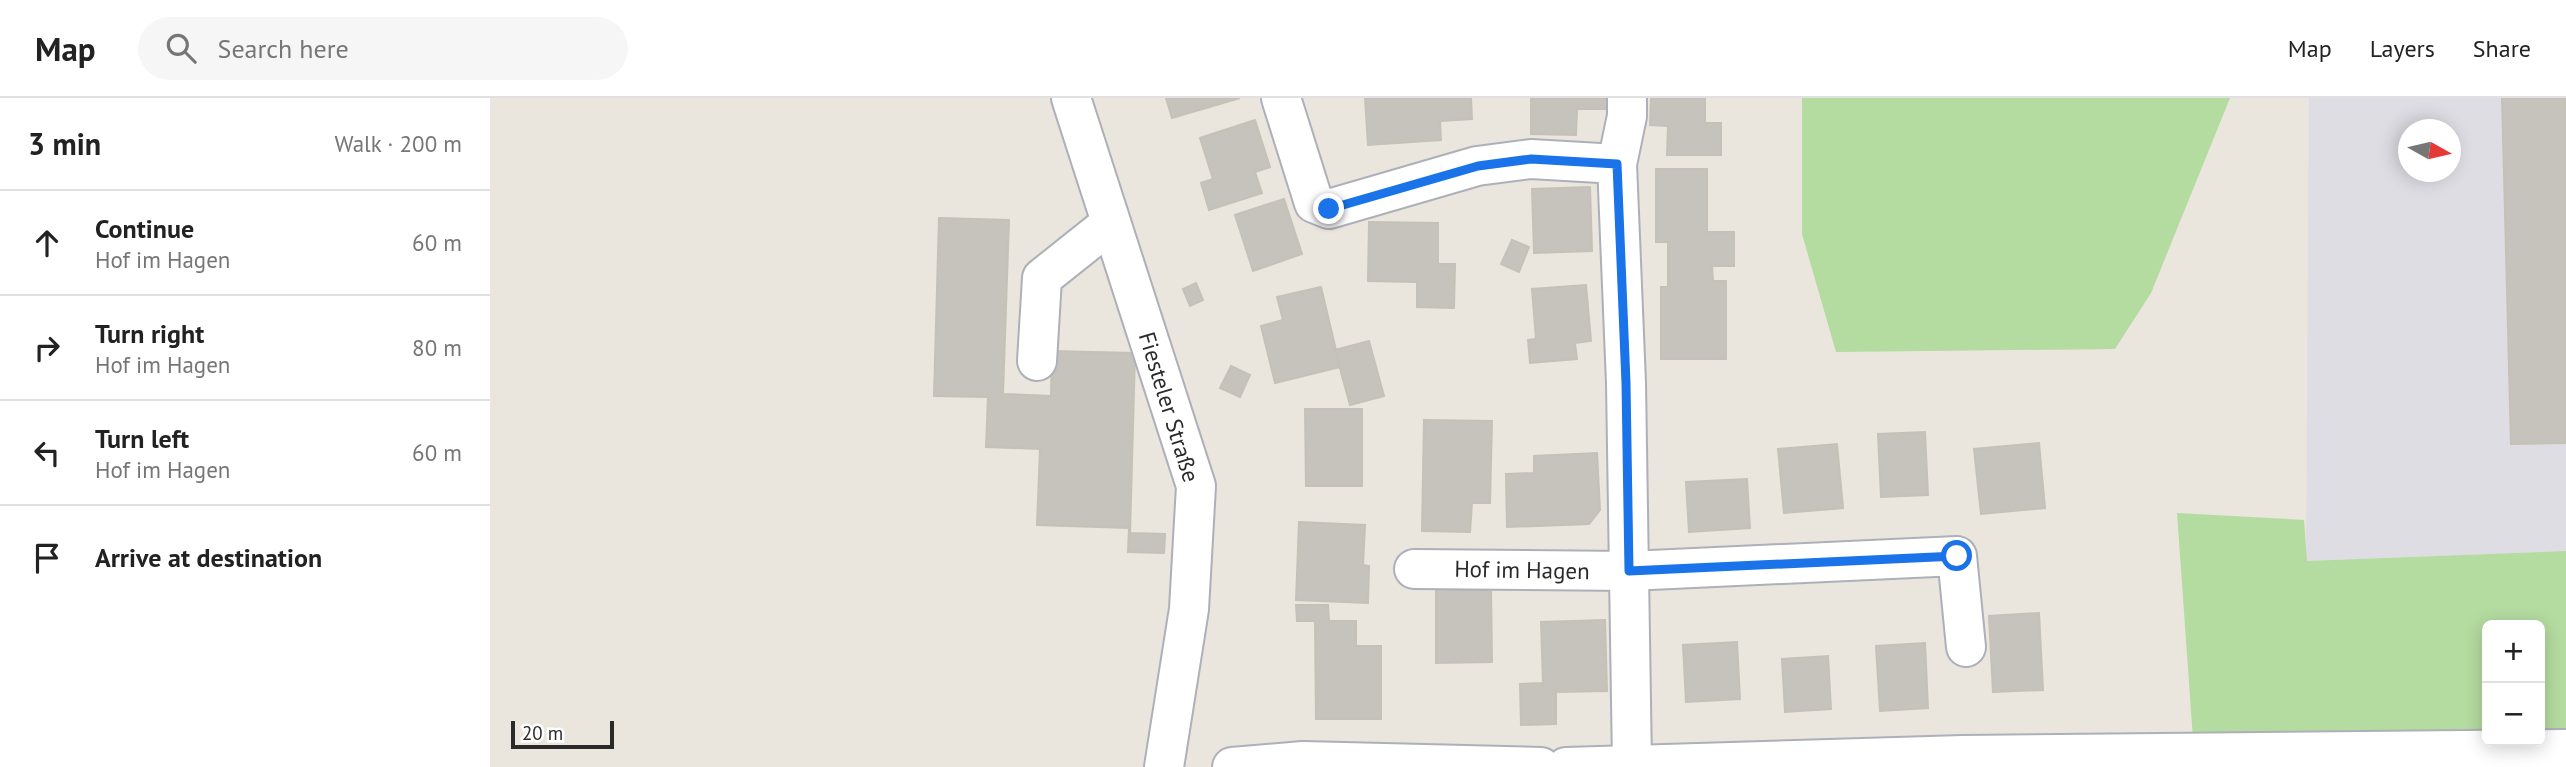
<!DOCTYPE html>
<meta charset="utf-8">
<style>
body{margin:0;font-family:"PT Sans",sans-serif;background:#f6f6f6;color:#222}
.controls{position:absolute;right:21px;bottom:21px;display:grid;overflow:hidden;border-radius:10px;box-shadow:0 4px 18px #0003}
.controls button{width:63px;height:63px;display:grid;place-items:center;padding:0;border:0;border-bottom:2px solid #e0e0e0;background:#fff;color:#222;font:35px sans-serif}
.compass{position:absolute;left:1908px;top:21px;width:63px;height:63px;border-radius:50%;background:#fff;box-shadow:0 4px 18px #0003;rotate:98deg}
.scale{position:absolute;left:21px;bottom:18px;width:103px;box-sizing:border-box;padding-left:7px;border:4px solid #2a2a2a;border-top:0;font-size:19px;line-height:24px;white-space:nowrap;color:#2a2a2a;-webkit-text-stroke:5px #fff;paint-order:stroke}
.stop{position:absolute;width:21px;height:21px;margin:-16px;border:5px solid #1a73e8;border-radius:50%;background:#fff}
.stop.end{background:#1a73e8;border-color:#fff;box-shadow:0 2px 7px #0008}
.list{margin:0;padding:0;list-style:none}
h2{display:flex;justify-content:space-between;align-items:center;height:91px;margin:0;padding:0 28px;font-size:30px}
h2 small{font-size:23px;font-weight:400;color:#767676}
.list li{display:grid;grid-template-columns:46px 1fr auto;gap:21px;align-items:center;box-sizing:border-box;height:105px;padding:0 28px;border-top:2px solid #e0e0e0}
.list b{display:block;font-size:26px;white-space:nowrap}
.list p{margin:0;font-size:23px;white-space:nowrap;color:#767676}
.list em{font-size:23px;font-style:normal;color:#767676}
.icon{flex:none;width:38px;height:38px;fill:none;stroke:currentColor;stroke-width:2;stroke-linecap:round;stroke-linejoin:round}
.map{position:relative;flex:none;width:2076px;height:669px;overflow:hidden}
header{display:flex;align-items:center;gap:42px;box-sizing:border-box;height:98px;padding:0 35px;background:#fff;border-bottom:2px solid #e0e0e0}
header strong{font-size:33px}
nav{display:flex;gap:38px;margin-inline-start:auto;font-size:24px}
.search{width:490px;height:63px;background:#f6f6f6;display:flex;align-items:center;gap:18px;box-sizing:border-box;padding:0 24px;border-radius:38px;color:#767676;font-size:26px}
main{display:flex}
aside{flex:1;background:#fff}
.map>svg:first-child{display:block}
.industrial{fill:#dfdde4;fill-rule:evenodd}
.green{fill:#b4dba0;fill-rule:evenodd}
.building{fill:#c6c3bc;stroke:#c6c1b7;stroke-width:2}
.lines{fill:none;stroke-linecap:round;stroke-linejoin:round}
.minor-casing{stroke:#aeb0b9;stroke-width:42}
.minor{stroke:#fff;stroke-width:38}
.route{stroke:#1a73e8;stroke-width:9}
.labels{text-anchor:middle;stroke-width:5;stroke-linejoin:round;paint-order:stroke}
.street-label{font-size:23px;fill:#2a2a2a;stroke:#fff}
</style>
<header>
<strong>Map</strong>
<div class="search"><svg class="icon" aria-label="search" viewBox="0 0 24 24"><circle cx="10" cy="10" r="6"/><path d="M15 15l6 6"/></svg>Search here</div>
<nav><a>Map</a><a>Layers</a><a>Share</a></nav>
</header>
<main>
<aside>
<h2>3 min<small>Walk · 200 m</small></h2>
<ul class="list">
<li><svg class="icon" aria-label="ahead" viewBox="0 0 24 24"><path d="M12 20V5M6 11l6-6 6 6"/></svg><div><b>Continue</b><p>Hof im Hagen</p></div><em>60 m</em></li>
<li><svg class="icon" aria-label="right" viewBox="0 0 24 24"><path d="M7 20v-9h11M14 6l5 5-5 5"/></svg><div><b>Turn right</b><p>Hof im Hagen</p></div><em>80 m</em></li>
<li><svg class="icon" aria-label="left" viewBox="0 0 24 24"><path d="M17 20v-9H6M10 6l-5 5 5 5"/></svg><div><b>Turn left</b><p>Hof im Hagen</p></div><em>60 m</em></li>
<li><svg class="icon" aria-label="arrive" viewBox="0 0 24 24"><path d="M6 21V4h12l-3 4 3 4H6"/></svg><div><b>Arrive at destination</b></div></li>
</ul>
</aside>
<div class="map">
<svg width="2076" height="669" viewBox="0 0 2076 669">
<rect width="100%" height="100%" fill="#eae5dd"/>
<!-- industrial -->
<path class="industrial" d="M 1819,0 L 2076,0 L 2076,453 L 1816,463 ZM 1918,32 L 1960,32 L 1960,74 L 1918,74 Z"/>
<!-- green -->
<g class="green">
<polygon points="1312,0 1740,0 1661,195 1625,251 1346,254 1312,136"/>
<path d="M 1687,415 L 1814,422 L 1817,463 L 2076,453 L 2076,651 L 1704,655 ZM 1997,527 L 2050,527 L 2050,643 L 1997,643 Z"/>
</g>
<!-- building -->
<g class="building">
<polygon points="676,0 750,0 682,20"/>
<polygon points="875,0 981,0 982,21 950,23 951,42 878,47"/>
<polygon points="1041,0 1121,0 1120,11 1087,11 1086,37 1041,36"/>
<polygon points="1161,0 1215,0 1215,25 1231,25 1231,57 1177,57 1178,28 1160,27"/>
<polygon points="2012,0 2076,0 2076,345 2021,346"/>
<polygon points="765,22 780,69 765,74 772,95 719,112 711,85 723,81 710,40"/>
<polygon points="1166,71 1217,71 1217,134 1244,134 1244,168 1222,168 1223,183 1236,183 1236,261 1171,261 1171,189 1178,189 1178,144 1166,144"/>
<polygon points="1100,89 1102,153 1044,155 1042,91"/>
<polygon points="794,101 812,156 763,173 745,117"/>
<polygon points="449,120 519,122 513,296 561,298 562,253 645,255 640,435 675,436 674,455 638,454 639,430 547,427 550,351 496,349 498,299 444,298"/>
<polygon points="879,124 948,125 948,166 965,166 964,210 927,209 927,184 878,183"/>
<polygon points="1022,142 1039,149 1029,174 1011,166"/>
<polygon points="706,185 713,202 700,208 693,191"/>
<polygon points="1096,187 1101,243 1085,245 1087,261 1040,265 1038,242 1046,241 1042,191"/>
<polygon points="831,189 850,269 785,285 771,228 793,222 787,199"/>
<polygon points="879,243 894,298 860,307 845,252"/>
<polygon points="741,268 760,277 750,299 730,290"/>
<polygon points="815,311 872,311 872,388 816,388"/>
<polygon points="934,322 1002,323 1000,405 982,405 980,434 932,433"/>
<polygon points="1435,334 1438,397 1391,399 1388,336"/>
<polygon points="1549,345 1555,410 1491,416 1484,351"/>
<polygon points="1347,346 1353,410 1294,415 1288,351"/>
<polygon points="1107,355 1110,412 1099,426 1017,429 1016,376 1044,375 1044,358"/>
<polygon points="1257,381 1260,430 1199,434 1196,384"/>
<polygon points="809,424 875,427 873,467 879,468 878,505 806,502"/>
<polygon points="946,489 1001,489 1002,564 946,565"/>
<polygon points="806,507 838,507 839,523 866,523 866,548 891,548 891,621 826,621 825,523 807,523"/>
<polygon points="1549,515 1553,592 1503,594 1499,518"/>
<polygon points="1115,522 1117,593 1066,594 1066,626 1031,627 1030,586 1053,585 1051,524"/>
<polygon points="1247,544 1250,601 1196,604 1193,547"/>
<polygon points="1435,545 1438,610 1390,613 1386,548"/>
<polygon points="1338,558 1341,611 1295,614 1292,561"/>
</g>
<g class="lines">
<defs>
<g id="minor">
<polyline points="581,0 706,388 699,511 674,669"/>
<polyline points="791,0 824,105 839,111 987,68 1041,61 1127,66"/>
<polyline points="1137,0 1137,18 1127,66 1136,285 1142,666"/>
<polyline points="547,263 552,180 621,125"/>
<polyline points="924,471 1139,473 1467,458 1476,549"/>
<polyline points="742,669 813,663 1051,669"/>
<polyline points="1076,669 1473,657 2076,651"/>
</g>
</defs>
<!-- minor casing -->
<use href="#minor" class="minor-casing"/>
<!-- minor -->
<use href="#minor" class="minor"/>
</g>
<g class="lines">
<!-- route -->
<polyline class="route" points="839,111 988,68 1041,61 1127,66 1136,285 1139,473 1467,458"/>
</g>
<g class="labels">
<!-- street labels -->
<g class="street-label">
<text transform="translate(679 309) rotate(73)" y="8">Fiesteler Straße</text>
<text transform="translate(1032 472) rotate(1)" y="8">Hof im Hagen</text>
</g>
</g>
</svg>
<div class="controls">
<button>+</button>
<button>−</button>
</div>
<svg class="compass" viewBox="-18 -18 36 36"><path d="M0-13l5 13h-10z" fill="#e53935"/><path d="M0 13l5-13h-10z" fill="#767676"/></svg>
<div class="scale">20 m</div>
<div class="stop" style="left:1467px;top:458px"></div>
<div class="stop end" style="left:839px;top:111px"></div>
</div>
</main>
